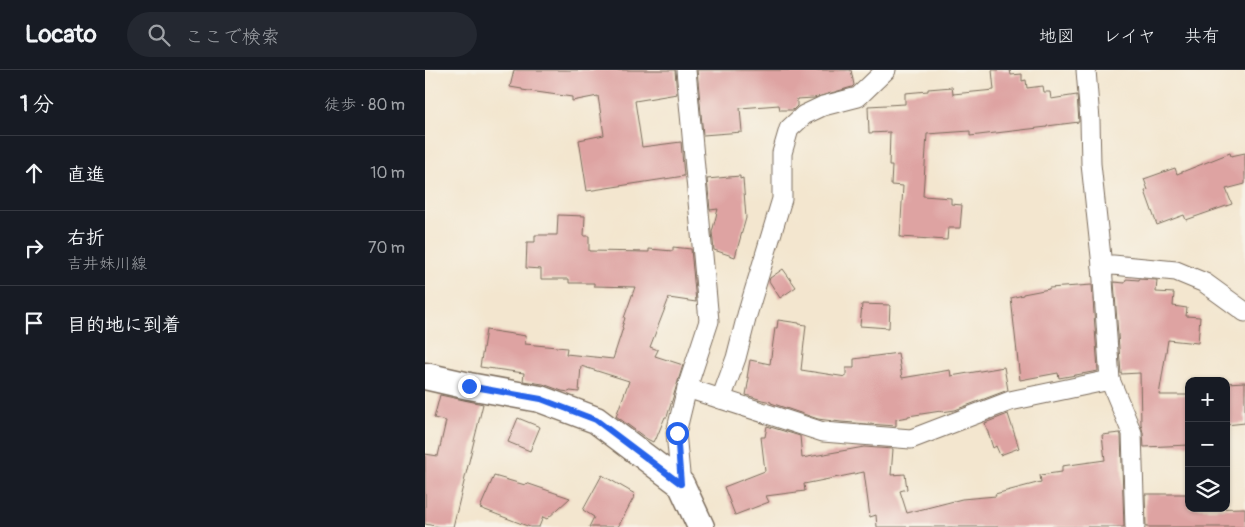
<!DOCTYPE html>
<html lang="ja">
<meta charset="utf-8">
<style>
body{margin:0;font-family:Pangolin,"Klee One",sans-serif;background:#242831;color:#f1f3f6}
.controls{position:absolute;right:15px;bottom:15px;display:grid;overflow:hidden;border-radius:10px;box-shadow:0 1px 4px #0004}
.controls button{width:45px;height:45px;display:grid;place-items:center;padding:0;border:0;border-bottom:1px solid #363941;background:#171b24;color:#f1f3f6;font:25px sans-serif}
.stop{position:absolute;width:15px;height:15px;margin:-11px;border:4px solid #2563eb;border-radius:50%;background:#fff}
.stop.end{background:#2563eb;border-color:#fff;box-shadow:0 1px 5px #0008}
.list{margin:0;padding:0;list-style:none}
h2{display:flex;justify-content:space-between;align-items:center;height:65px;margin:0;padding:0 20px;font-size:21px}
h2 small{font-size:16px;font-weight:400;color:#9ea1a6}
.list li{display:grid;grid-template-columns:32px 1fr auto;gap:15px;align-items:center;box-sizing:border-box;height:75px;padding:0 20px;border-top:1px solid #363941}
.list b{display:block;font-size:19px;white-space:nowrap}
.list p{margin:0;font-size:16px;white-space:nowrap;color:#9ea1a6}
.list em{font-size:16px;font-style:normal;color:#9ea1a6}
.icon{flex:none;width:28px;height:28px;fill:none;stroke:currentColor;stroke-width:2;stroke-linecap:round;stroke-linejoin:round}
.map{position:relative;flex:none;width:820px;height:457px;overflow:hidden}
header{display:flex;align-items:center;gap:30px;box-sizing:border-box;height:70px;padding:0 25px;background:#171b24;border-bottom:1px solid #363941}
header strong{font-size:24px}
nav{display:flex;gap:28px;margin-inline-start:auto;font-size:18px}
.search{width:350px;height:45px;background:#242831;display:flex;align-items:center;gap:12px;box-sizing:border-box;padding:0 18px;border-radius:28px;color:#9ea1a6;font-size:19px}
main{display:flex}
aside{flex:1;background:#171b24}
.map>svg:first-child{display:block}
.building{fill:#dea3a2}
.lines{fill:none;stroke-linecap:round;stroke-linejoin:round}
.minor-casing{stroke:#7b6c5c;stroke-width:21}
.secondary-casing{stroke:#7b6c5c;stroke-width:29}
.minor{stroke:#fff;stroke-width:19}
.secondary{stroke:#fff;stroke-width:26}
.route{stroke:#2563eb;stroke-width:6}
</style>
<header>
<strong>Locato</strong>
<div class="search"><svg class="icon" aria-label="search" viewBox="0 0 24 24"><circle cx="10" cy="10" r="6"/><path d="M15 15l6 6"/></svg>ここで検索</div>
<nav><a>地図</a><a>レイヤ</a><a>共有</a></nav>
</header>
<main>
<aside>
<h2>1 分<small>徒歩 · 80 m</small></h2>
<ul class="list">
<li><svg class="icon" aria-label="ahead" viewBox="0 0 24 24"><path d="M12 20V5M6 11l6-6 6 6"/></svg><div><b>直進</b></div><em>10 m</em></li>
<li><svg class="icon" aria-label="right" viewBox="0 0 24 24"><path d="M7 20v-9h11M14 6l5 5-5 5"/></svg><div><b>右折</b><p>吉井妹川線</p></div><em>70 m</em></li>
<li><svg class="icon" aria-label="arrive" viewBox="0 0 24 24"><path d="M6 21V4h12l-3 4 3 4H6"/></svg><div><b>目的地に到着</b></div></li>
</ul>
</aside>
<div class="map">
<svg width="820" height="457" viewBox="0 0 820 457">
<rect width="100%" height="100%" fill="#f7f3e8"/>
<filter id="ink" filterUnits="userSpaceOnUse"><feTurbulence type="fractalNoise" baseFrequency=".02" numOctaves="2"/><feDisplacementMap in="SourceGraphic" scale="10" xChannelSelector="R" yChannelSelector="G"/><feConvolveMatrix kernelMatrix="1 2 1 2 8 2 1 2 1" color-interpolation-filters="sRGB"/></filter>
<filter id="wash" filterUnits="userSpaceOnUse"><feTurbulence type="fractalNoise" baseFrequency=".0096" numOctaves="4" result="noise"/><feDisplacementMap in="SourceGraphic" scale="20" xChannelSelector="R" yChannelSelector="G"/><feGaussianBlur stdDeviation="1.12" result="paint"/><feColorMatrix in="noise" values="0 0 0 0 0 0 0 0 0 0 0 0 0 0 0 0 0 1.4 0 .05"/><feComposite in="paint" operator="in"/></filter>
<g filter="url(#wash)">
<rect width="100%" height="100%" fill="#f3e6cf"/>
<g id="blocks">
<!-- building -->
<g class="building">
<polygon points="89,0 250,0 252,24 210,31 217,77 256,72 259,106 162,121 154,70 179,65 173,26 147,31 147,27 97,20 97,19 85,17"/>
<polygon points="272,0 426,0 429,15 427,17 389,28 372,29 372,36 368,40 355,40 354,35 315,38 317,62 278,65"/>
<polygon points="567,0 585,0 586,5 597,4 597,11 601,10 602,18 618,16 619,22 625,22 626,29 652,25 654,52 622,56 622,57 545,66 545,61 502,64 498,126 526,128 526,134 537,135 535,158 523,158 522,170 475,167 478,116 466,115 467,96 464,96 465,62 444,63 443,36 480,34 480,23 503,21 503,19 527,17 528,24 569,20"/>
<polygon points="805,83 806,86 820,83 820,114 801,119 807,134 761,150 759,145 732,155 720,121 723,120 719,109 750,98 752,104"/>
<polygon points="315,106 315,109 318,108 321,148 310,187 289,180 287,162 293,139 285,140 282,109"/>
<polygon points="133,145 160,146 159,166 164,166 164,181 224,182 224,179 248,181 248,177 266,179 271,232 244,228 225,277 233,280 230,286 258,295 242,347 240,347 231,369 230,368 228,372 222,369 191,346 203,314 204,311 156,296 154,322 145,321 144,322 137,321 118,314 98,311 99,303 55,297 61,260 101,266 100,274 142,278 141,284 188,289 198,258 197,257 200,248 199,248 210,217 169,216 169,213 144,213 144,209 116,209 116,199 101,198 102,172 110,172 110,165 132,165"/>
<polygon points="358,199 371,217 355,228 344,211 345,208"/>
<polygon points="701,209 714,210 714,209 732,210 731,222 749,223 748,236 762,238 761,246 775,247 773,273 743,270 734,325 764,325 764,375 719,377 718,363 716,354 715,303 696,304 689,212 700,213"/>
<polygon points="667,215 673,301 634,308 633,303 595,310 586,228 598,225 598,224 624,219 624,218"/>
<polygon points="437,234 465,235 464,258 435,256"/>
<polygon points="353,250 374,253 374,254 381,255 376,300 421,307 421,298 429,298 429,289 473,283 477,308 525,300 526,306 579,297 583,320 530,340 517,342 516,341 483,346 483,347 471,349 471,356 416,352 393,349 346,333 346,332 337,330 321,325 324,308 322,308 325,290 345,294 350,258 352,258"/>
<polygon points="820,312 820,353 801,355 801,313"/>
<polygon points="15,325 58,334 28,457 15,457 0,454 0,384 13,386 21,351 9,348"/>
<polygon points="583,344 594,378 575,385 571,376 568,378 560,353"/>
<polygon points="93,348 115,357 105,381 83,372"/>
<polygon points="342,356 375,366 377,388 439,377 468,379 466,405 480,404 482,419 475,421 482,443 537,429 571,426 570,424 616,412 615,405 637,402 637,396 680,390 677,365 695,363 696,365 699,457 452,457 451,445 445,447 439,402 379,414 380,421 341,426 344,432 310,445 299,417 340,401 336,367 340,367"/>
<polygon points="177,405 210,424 208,426 209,427 193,457 164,457 169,447 158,440"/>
<polygon points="69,406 100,415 101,413 145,428 122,449 118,447 114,457 105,457 55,438"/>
<polygon points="720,424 764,424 764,438 778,438 778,439 820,438 820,457 721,457"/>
</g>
</g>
</g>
<g filter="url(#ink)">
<use href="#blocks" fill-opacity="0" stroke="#7b6c5c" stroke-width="1"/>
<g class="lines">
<defs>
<g id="minor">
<polyline points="661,0 665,50 666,94 677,196 685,310 707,363 710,457"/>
<polyline points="677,196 688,195 751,201 780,213 820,242"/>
<polyline points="262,318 398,362 486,369 585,331 685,310"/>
<polyline points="296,329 311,288 322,245 357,129 357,83 364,59 379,45 398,36 433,27 461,0"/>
<polyline points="256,414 251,363 262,318 284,251 261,0"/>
</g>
<polyline id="secondary" points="0,306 44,316 115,329 171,350 256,414 276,457"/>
</defs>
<!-- minor casing -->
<use href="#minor" class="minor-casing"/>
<!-- secondary casing -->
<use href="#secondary" class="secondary-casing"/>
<!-- minor -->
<use href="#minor" class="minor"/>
<!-- secondary -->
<use href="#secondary" class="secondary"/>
</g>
</g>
<g class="lines" filter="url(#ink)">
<!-- route -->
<polyline class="route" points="44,316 116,329 171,350 256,414 252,363"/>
</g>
</svg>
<div class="controls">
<button>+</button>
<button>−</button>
<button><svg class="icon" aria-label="layers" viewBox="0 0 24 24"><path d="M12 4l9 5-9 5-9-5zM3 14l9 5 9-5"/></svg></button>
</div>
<div class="stop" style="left:252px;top:363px"></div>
<div class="stop end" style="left:44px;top:316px"></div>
</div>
</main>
